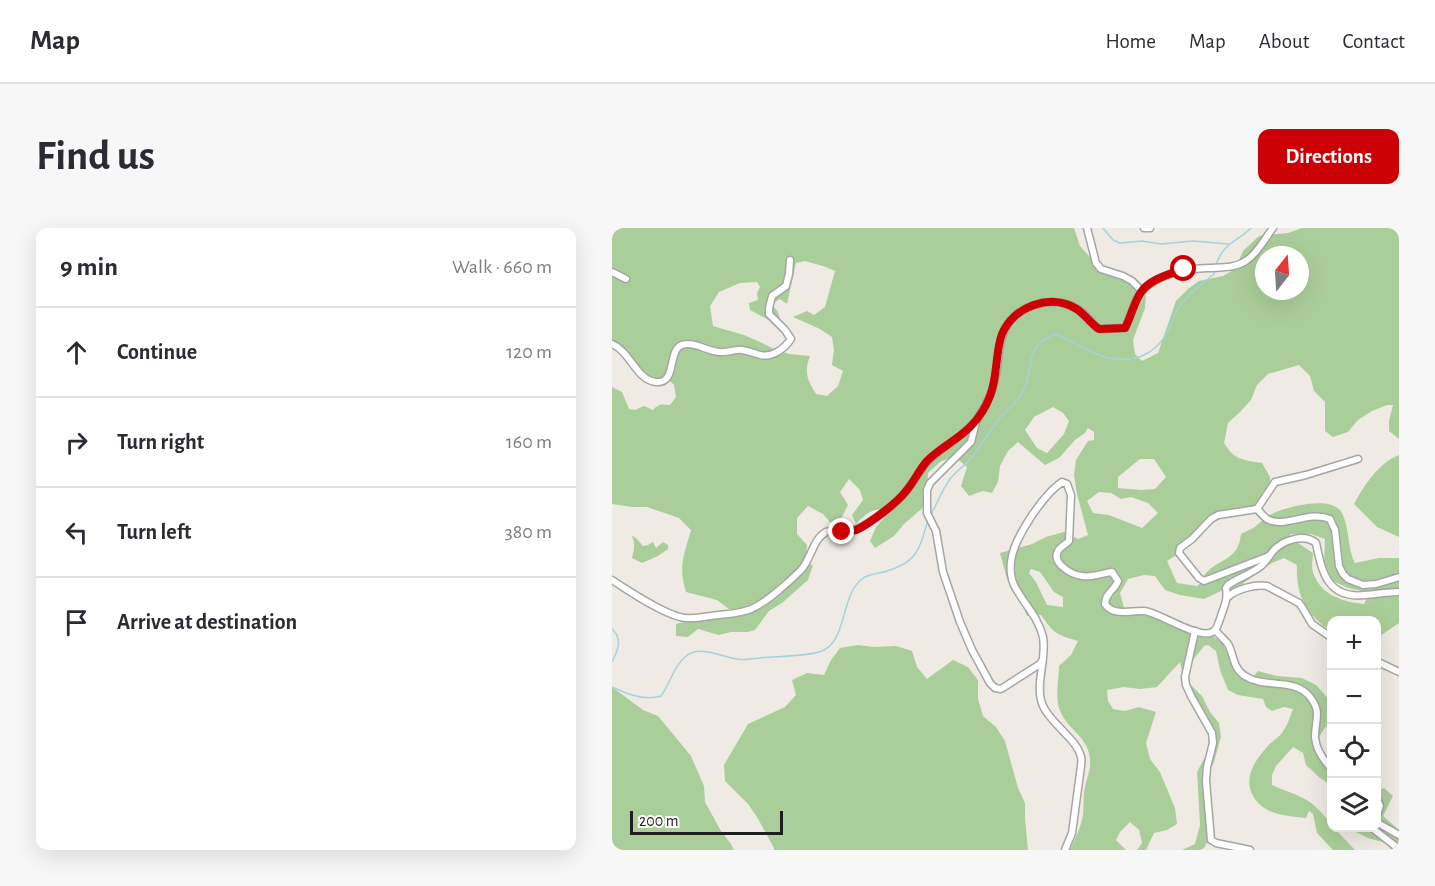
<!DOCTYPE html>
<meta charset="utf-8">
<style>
body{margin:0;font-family:"Alegreya Sans",sans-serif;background:#f7f7f7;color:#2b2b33}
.controls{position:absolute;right:18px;bottom:18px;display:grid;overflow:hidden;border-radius:12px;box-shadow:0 6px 24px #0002}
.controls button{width:54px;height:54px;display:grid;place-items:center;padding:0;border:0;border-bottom:2px solid #e1e1e2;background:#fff;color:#2b2b33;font:30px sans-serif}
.compass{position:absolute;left:643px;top:18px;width:54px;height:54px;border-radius:50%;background:#fff;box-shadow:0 6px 24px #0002;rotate:17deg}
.scale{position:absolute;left:18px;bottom:15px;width:153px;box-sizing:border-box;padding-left:6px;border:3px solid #1e1e1e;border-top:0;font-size:16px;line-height:21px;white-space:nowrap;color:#1e1e1e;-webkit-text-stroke:4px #fff;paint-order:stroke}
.stop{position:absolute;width:18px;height:18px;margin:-14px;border:4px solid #cb0105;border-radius:50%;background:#fff}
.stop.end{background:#cb0105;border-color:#fff;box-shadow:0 2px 6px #0008}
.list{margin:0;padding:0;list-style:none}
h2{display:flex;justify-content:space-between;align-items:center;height:78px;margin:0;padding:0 24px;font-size:26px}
h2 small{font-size:20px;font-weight:400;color:#7c7c81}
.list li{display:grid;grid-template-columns:39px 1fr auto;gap:18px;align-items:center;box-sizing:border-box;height:90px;padding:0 24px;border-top:2px solid #e1e1e2}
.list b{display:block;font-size:22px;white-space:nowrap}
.list em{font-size:20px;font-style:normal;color:#7c7c81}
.icon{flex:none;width:33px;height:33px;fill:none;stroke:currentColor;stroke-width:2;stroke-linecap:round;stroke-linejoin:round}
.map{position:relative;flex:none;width:787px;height:622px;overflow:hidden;border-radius:12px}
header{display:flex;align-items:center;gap:36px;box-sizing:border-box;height:84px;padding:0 30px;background:#fff;border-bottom:2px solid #e1e1e2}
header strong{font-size:28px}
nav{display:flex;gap:33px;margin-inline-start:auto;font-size:21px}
.intro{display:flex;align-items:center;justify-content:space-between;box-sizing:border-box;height:144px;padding:0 36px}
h1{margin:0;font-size:42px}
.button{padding:15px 27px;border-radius:12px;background:#cb0105;color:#fff;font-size:21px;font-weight:700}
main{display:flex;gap:36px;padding:0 36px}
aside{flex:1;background:#fff;border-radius:12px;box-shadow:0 6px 24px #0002}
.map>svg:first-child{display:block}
.forest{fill:#aace99;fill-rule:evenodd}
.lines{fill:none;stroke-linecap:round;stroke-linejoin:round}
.stream{stroke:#a4d1dd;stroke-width:1.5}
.minor-casing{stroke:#a5a5a5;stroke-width:9}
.minor{stroke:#fff;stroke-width:6}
.route{stroke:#cb0105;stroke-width:8}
</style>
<header>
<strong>Map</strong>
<nav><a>Home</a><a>Map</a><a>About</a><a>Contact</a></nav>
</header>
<div class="intro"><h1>Find us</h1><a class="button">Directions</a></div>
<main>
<aside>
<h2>9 min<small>Walk · 660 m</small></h2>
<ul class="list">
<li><svg class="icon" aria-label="ahead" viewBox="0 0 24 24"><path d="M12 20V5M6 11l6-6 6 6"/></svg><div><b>Continue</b></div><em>120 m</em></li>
<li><svg class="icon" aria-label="right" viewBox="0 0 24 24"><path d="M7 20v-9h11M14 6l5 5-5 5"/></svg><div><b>Turn right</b></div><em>160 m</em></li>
<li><svg class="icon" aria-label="left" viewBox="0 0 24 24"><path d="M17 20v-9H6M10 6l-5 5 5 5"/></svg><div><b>Turn left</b></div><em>380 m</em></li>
<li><svg class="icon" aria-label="arrive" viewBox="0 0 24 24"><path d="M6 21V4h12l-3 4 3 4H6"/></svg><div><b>Arrive at destination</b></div></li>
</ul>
</aside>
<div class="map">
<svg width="787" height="622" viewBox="0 0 787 622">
<rect width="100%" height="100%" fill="#efebe4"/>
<!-- forest -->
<g class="forest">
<path d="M 0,0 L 462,0 L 468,18 L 477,28 L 492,39 L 511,49 L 522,59 L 534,65 L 533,80 L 521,112 L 523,126 L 530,133 L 546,125 L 564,73 L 576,61 L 587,53 L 611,48 L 623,41 L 631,23 L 647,8 L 676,5 L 690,0 L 787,0 L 787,211 L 777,203 L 777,193 L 781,177 L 775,177 L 760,183 L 746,192 L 736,204 L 721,209 L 713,203 L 713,174 L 702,163 L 698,148 L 687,137 L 656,146 L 645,157 L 639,172 L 628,184 L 616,195 L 612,215 C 622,232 631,232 650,235 L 658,249 L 659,266 L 651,279 L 636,283 L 604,286 L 566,326 L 555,333 L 565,355 L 585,358 L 594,351 L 591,349 C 605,329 626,335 629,306 C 634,303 641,301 645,297 C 649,294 652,290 656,288 C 671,279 720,266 730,285 C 738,301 735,320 743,335 L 767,330 L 787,330 L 787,395 L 765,410 L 764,392 L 720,392 L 719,403 C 693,386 684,367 685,337 L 672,330 L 660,335 L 633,354 L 625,361 L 609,363 L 592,371 L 568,367 L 553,362 L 543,348 L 532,347 L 516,351 L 508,365 L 512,380 L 528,383 L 573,400 L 585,410 L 597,405 L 611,416 L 623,443 L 632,452 L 642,448 L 646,443 L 665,448 L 690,450 L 704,457 L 719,474 L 719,504 L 718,504 L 714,498 L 707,509 L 707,520 L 719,541 L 719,557 L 708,550 L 694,537 L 691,525 L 681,519 L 664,538 L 660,547 L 660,557 C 671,562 681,565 691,570 C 703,576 712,587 719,596 L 720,600 L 722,600 L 743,622 L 721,622 L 705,605 L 701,586 L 697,583 L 694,590 C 674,588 652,587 641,568 C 631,550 643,532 655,519 C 660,513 668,509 672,502 C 676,496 678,488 681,481 L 672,479 L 660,483 L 654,479 L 651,471 L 626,467 L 616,462 L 608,442 L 604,423 L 596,417 L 592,418 L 574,441 L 577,455 L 590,468 L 598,484 L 607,495 L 609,509 L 602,534 L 594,551 L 597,611 L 592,620 L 588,622 L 570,622 L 583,616 L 588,597 L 585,544 L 594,527 L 598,510 L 597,496 L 573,456 L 568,434 L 545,459 L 528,461 L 512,459 L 495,462 L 496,473 L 501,481 L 513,483 L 527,479 L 544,484 L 534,515 L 538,531 L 548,544 L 563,580 L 565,596 L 555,602 L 542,605 L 534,622 L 525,622 L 530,615 L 527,602 L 518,594 L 508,604 L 504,612 L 514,622 L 458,622 C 463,611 469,599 471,587 C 472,577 471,568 473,559 C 476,545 481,538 476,522 C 471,507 455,499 449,485 C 442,472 447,453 447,438 L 459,427 L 466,413 C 444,406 442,406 429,387 L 415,388 L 408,372 L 395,351 L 388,325 L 420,316 L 434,309 L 452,304 L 466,311 L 476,307 L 465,266 L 462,247 L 464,232 L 476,213 L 482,212 L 482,204 L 476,200 L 473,205 L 463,212 L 447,230 L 433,237 L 406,214 L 396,223 L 388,238 L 386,254 L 380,265 L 371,263 L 357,268 L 349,258 L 355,239 L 342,228 L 328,234 L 316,245 L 314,277 L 292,296 L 282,308 L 263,320 L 258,313 L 264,299 L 280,281 C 260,281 258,282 244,296 L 240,287 L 251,272 L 248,262 L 237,251 L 228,264 L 236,277 L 230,289 L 219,295 L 211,286 L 196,278 L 185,290 L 185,306 L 195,317 L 194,336 L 201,337 L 196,352 L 170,375 L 157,383 L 143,402 L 135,404 L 119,404 L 107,407 L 86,401 L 76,409 L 64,408 L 64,396 L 93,389 L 131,384 L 117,381 L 105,372 L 74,364 C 66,338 72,327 79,302 L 67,290 L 35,279 L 20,279 L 0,276 L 0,159 L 10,164 L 17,181 L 23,182 L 32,178 L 41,182 C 46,176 50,176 58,177 L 64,169 L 62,157 L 56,151 L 47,153 L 41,158 C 25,149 13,136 6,119 L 0,117 ZM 652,27 L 688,27 L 688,63 L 652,63 ZM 193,33 L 211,38 L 223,43 L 213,79 L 202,87 L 195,83 L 181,89 L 208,101 L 220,109 L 222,122 L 220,137 L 231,143 L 226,158 L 215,168 L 204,166 C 195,152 192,144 198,128 L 177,126 L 162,121 L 146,113 L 132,107 L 101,98 L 98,78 L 107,64 L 128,55 L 145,54 L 148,59 L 145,65 L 146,72 L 137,75 L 138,82 L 164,96 L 169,94 L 166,84 L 160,76 L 168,71 L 175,76 L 184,35 ZM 441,179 L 451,185 L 457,193 L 452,206 L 435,225 L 425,220 L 413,202 L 422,189 ZM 528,231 L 542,231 L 554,249 L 543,261 L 529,262 L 506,260 L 506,249 ZM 487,264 L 499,265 L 509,271 L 519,269 L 536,275 L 546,285 L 530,300 L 497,287 L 481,285 L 475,273 ZM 679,306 L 699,306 L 713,311 L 712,334 L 721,353 L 736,360 L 750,363 L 756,368 L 752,376 C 731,374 708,367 701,344 C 699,339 701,331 701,325 L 686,315 L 670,316 ZM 419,341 L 428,344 L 442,364 L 451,369 L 451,379 L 435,377 L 424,354 L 417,345 Z"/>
<path d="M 787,227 L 787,309 L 765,299 L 742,276 C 752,257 767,235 787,227 Z"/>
<path d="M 19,307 L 25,311 L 31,318 L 36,317 L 41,314 L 44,320 L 51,314 L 56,317 L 56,321 L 46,328 L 30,335 L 20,330 C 22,322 24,314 19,307 Z"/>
<polygon points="246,417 262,419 284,418 300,423 305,439 315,451 341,432 356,439 366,452 366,471 371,488 384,499 393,513 406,560 413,575 413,591 416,622 162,622 162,620 145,589 136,576 113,553 112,537 136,496 173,479 184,467 180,452 195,445 212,447 219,432 228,420"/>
<polygon points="0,459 31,482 46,488 79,528 92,558 93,574 109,603 119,616 122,622 0,622"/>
<polygon points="772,560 781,568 771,588 787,602 787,622 779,622 774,615 756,610 744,604 743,600 764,600 765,563"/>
</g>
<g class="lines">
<!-- stream -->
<g class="stream">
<polyline points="491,0 501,12 508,15 530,13 549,16 582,13 616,16"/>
<path d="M 604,37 C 611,15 625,14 639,0"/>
<path d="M 318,288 C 325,276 330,262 338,251 C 344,243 354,237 361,228 C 371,215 380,200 390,187 C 397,180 404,175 409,167 C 425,142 409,119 443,106 C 461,113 474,124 493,129 C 520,136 543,128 556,103 C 560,96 561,88 565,82 C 574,67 589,57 602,46 L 603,42"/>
<path d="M 0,401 C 11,411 6,422 0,434"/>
<path d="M 0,459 C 15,466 32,473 49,468 C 58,456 61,439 73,429 C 87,416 109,429 125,431 C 132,433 141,430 148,430 C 163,428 199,429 212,422 C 235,410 229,367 250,351 C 256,346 264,346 272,344 C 305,335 307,323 316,292"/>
</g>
<defs>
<g id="minor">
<polyline points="475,0 484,35 489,41 511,48 520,53 530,63"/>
<polyline points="532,0 538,0"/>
<polyline points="0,44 14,51"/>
<path d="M 0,116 C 19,124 24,152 44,154 C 68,156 52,115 76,116 C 86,116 96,123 107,124 C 115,125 123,121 130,122 C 136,123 142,125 148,127 C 160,130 172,121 179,111 L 173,102 L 157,86 L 157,80 L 160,68 L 174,58 L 177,46 L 178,32"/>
<polyline points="364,194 359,214 318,255 315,262 315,285 324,303 331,344 348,394 360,422 378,455 383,460 389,461 428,436 430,433"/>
<path d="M 645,281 C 648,284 652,289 655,291 C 673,301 696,282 718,291 L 723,302 L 727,338 L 731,346 L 736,351 L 751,357 L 764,356 L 787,349"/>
<polyline points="657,328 592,353 587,350 567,325 568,320 580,311 599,291 606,287 645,281 663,254 694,247 746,231"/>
<path d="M 0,352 C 17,363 48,384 68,389 C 77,392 89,389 99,388 C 112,386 128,386 139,381 C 154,375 178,353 189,342 C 199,331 201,311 214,304 C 222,300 235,305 245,301 C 261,293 285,276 295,262 C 304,251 309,239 320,229 C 334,216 354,207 365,191 C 374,178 382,162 384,146 C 388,125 386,102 404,87 C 423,71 452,69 471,85 C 477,90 481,97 487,101 L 513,100 C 520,87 522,69 534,59 C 550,45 574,41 595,40 C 608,39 623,41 635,32 C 646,25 653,10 661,0"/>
<path d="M 616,369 C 624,361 644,356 655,358 L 687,375 L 690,379 L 700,396 L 720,410"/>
<path d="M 603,402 C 607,407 612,411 616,416 C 622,427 621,441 633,448 C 653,461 682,449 698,469 C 710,484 703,491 703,509 C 704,521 711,532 720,541"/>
<polyline points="583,403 573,449 574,457 579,468 600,505 601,515 595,539 594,553 599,612 604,615 638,622"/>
<polyline points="764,433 787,444"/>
<polyline points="764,568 768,578 764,589"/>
<polyline points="764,594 787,607"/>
<polyline points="760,600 787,621"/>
<path d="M 453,622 L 460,605 L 469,538 C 469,535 470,532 469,529 C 465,511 439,496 431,478 C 422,458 435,431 431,409 C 426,388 411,375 402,357 C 399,351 398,341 399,334 C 401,311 431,267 450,254 L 455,256 L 459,267 L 457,313 C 454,316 448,319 446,323 C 439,336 461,347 470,348 C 480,350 490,345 500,344 L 506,353 C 503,362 493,365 493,376 C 502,389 519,382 532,383 C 547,384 589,414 602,403 C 606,400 606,395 608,391 C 612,378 616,373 614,360 L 616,357 C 626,350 639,346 649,338 C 654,334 657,328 661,323 C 671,312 692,305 704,315 C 710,345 716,371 753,367 C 765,366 775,364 787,364"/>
</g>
</defs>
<!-- minor casing -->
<use href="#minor" class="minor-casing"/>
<!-- minor -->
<use href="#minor" class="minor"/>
</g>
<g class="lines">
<!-- route -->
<path class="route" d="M 230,304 C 234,303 240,303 244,302 C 256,297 286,274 294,263 C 302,254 307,242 315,233 C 328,220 345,212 358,199 C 366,191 374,179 378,168 C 386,148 383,125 390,106 C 401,79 438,65 463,80 C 473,86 478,95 487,101 L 513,100 C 519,89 522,74 529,64 C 538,51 558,46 572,41"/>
</g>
</svg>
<div class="controls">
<button>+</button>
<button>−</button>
<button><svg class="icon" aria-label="locate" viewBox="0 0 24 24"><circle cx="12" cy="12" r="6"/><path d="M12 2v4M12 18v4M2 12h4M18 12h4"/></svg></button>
<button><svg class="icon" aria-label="layers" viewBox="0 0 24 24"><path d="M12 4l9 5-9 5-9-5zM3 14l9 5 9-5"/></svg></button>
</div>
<svg class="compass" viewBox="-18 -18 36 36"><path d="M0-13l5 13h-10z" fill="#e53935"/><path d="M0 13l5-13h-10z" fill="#7c7c81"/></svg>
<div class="scale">200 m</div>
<div class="stop" style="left:572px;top:41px"></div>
<div class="stop end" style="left:230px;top:304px"></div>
</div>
</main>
